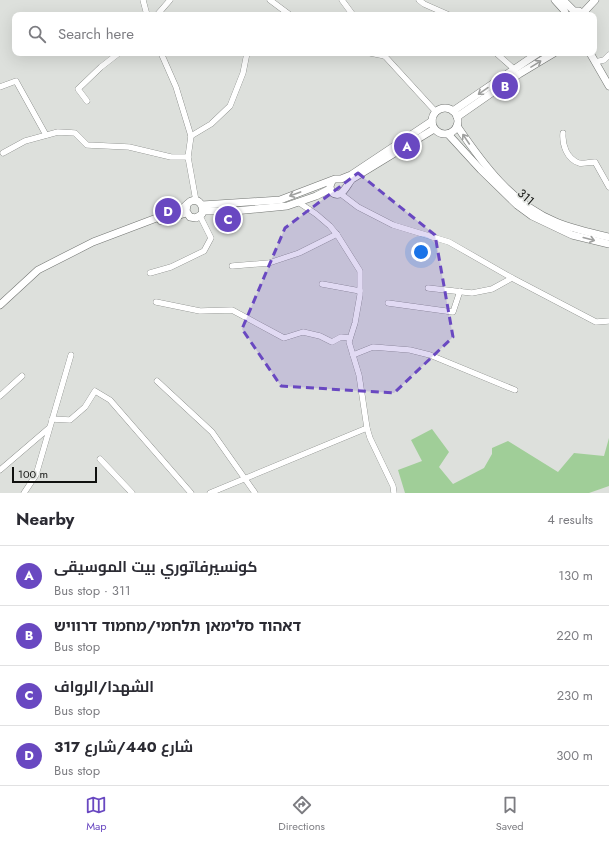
<!DOCTYPE html>
<meta charset="utf-8">
<style>
body{margin:0;font-family:Jost,Cairo,"Noto Sans Hebrew",sans-serif;background:#f7f7f7;color:#2b2b33}
.scale{position:absolute;left:12px;bottom:10px;width:85px;box-sizing:border-box;padding-left:4px;border:2px solid #10110f;border-top:0;font-size:11px;line-height:14px;white-space:nowrap;color:#10110f;-webkit-text-stroke:3px #dde0dc;paint-order:stroke}
.you{position:absolute;left:421px;top:252px;width:14px;height:14px;margin:-10px;border:3px solid #fff;border-radius:50%;background:#1a73e8;box-shadow:0 0 0 6px #1a73e833}
.badge{display:grid;place-items:center;width:26px;height:26px;border-radius:50%;background:#6948c1;color:#fff;font-size:13px;font-weight:700}
.pin{position:absolute;translate:-50% -50%;border:2px solid #fff;box-shadow:0 1px 4px #0006}
.list{margin:0;padding:0;list-style:none}
h2{display:flex;justify-content:space-between;align-items:center;height:52px;margin:0;padding:0 16px;font-size:17px}
h2 small{font-size:13px;font-weight:400;color:#7c7c81}
.list li{display:grid;grid-template-columns:26px 1fr auto;gap:12px;align-items:center;box-sizing:border-box;height:60px;padding:0 16px;border-top:1px solid #e1e1e2}
.list b{display:block;font-size:15px;white-space:nowrap}
.list p{margin:0;font-size:13px;white-space:nowrap;color:#7c7c81}
.list em{font-size:13px;font-style:normal;color:#7c7c81}
.icon{flex:none;width:22px;height:22px;fill:none;stroke:currentColor;stroke-width:2;stroke-linecap:round;stroke-linejoin:round}
.map{position:relative;flex:none;width:609px;height:493px;overflow:hidden}
.search{position:absolute;background:#fff;box-shadow:0 4px 16px #0002;left:12px;right:12px;top:12px;height:44px;display:flex;align-items:center;gap:10px;box-sizing:border-box;padding:0 14px;border-radius:8px;color:#7c7c81;font-size:15px}
.sheet{height:292px;background:#fff}
nav{display:flex;justify-content:space-around;align-items:center;box-sizing:border-box;height:56px;border-top:1px solid #e1e1e2;background:#fff;font-size:11px;color:#7c7c81}
nav a{display:grid;justify-items:center;gap:2px}
nav .on{color:#6948c1}
.map>svg:first-child{display:block}
.green{fill:#a0ce98}
.lines{fill:none;stroke-linecap:round;stroke-linejoin:round}
.minor-casing{stroke:#717471;stroke-width:6}
.tertiary-casing{stroke:#717471;stroke-width:8}
.minor{stroke:#fff;stroke-width:5.5}
.tertiary{stroke:#fff;stroke-width:7}
.oneway{stroke:#9fa09f}
.marked{fill:#6948c1;fill-opacity:0.2;stroke:#6948c1;stroke-width:3;stroke-dasharray:8 5;stroke-linejoin:round}
.labels{text-anchor:middle;stroke-width:3;stroke-linejoin:round;paint-order:stroke}
.street-label{font-size:12px;fill:#10110f;stroke:#dde0dc}
</style>
<div class="map">
<svg width="609" height="493" viewBox="0 0 609 493">
<rect width="100%" height="100%" fill="#dde0dc"/>
<!-- green -->
<polygon class="green" points="432,429 449,452 439,467 453,484 484,468 492,454 492,448 508,441 558,472 574,453 604,456 609,438 609,486 589,493 405,493 398,470 422,461 411,440"/>
<g class="lines">
<defs>
<g id="minor">
<polyline points="143,0 147,15"/>
<polyline points="270,0 290,15"/>
<polyline points="342,0 353,15"/>
<polyline points="419,0 424,4 449,15"/>
<polyline points="157,15 170,0"/>
<polyline points="161,53 176,87 191,136 188,157 196,201"/>
<polyline points="370,53 385,56"/>
<polyline points="382,53 436,112"/>
<polyline points="496,53 514,69"/>
<polyline points="595,62 604,60 609,55"/>
<polyline points="0,87 16,81 46,135"/>
<polyline points="87,101 78,89 101,67 119,53"/>
<path d="M 563,133 C 562,145 567,159 579,163 C 583,164 590,162 595,162 L 609,187"/>
<polyline points="191,136 211,124 230,106 243,73 247,53"/>
<polyline points="3,153 25,141 58,132 75,133 87,145 129,147 171,157 188,157"/>
<polyline points="341,194 358,207 393,225 449,242 512,278 596,322 609,321"/>
<polyline points="298,202 316,214 330,226 338,236 360,271 360,295 355,323 349,342 359,375 367,428 370,438 393,486 394,493"/>
<polyline points="232,266 269,263 299,253 337,234"/>
<polyline points="150,273 171,267 204,251 211,238 200,216"/>
<polyline points="322,284 360,291"/>
<polyline points="428,288 472,293 492,289 512,278"/>
<polyline points="156,302 200,311 232,310 284,338 303,332 320,336 332,342 341,337 350,338"/>
<polyline points="388,303 453,312 460,291"/>
<polyline points="353,355 373,347 410,350 430,355 515,390"/>
<polyline points="157,381 212,432 255,493"/>
<polyline points="0,396 22,376"/>
<polyline points="52,419 70,420 85,407 95,391 110,400 191,493"/>
<polyline points="100,459 132,493"/>
<polyline points="0,470 49,428"/>
<polyline points="24,493 36,475 71,355"/>
<polyline points="210,493 367,428"/>
</g>
<g id="tertiary">
<polyline points="555,0 564,10 566,15"/>
<polyline points="563,0 574,11 579,11 583,15"/>
<polyline points="582,14 595,0"/>
<polyline points="590,53 609,86"/>
<circle cx="445" cy="121" r="13"/>
<polyline points="453,111 538,53"/>
<polyline points="457,117 519,74 554,53"/>
<path d="M 457,126 C 483,164 512,204 556,222 C 573,229 591,233 609,237"/>
<polyline points="448,134 481,170 517,205 532,216 572,235 609,244"/>
<path d="M 332,181 L 330,186 L 331,192 C 342,200 346,186 352,179 L 434,129"/>
<polyline points="202,205 280,200 335,179 341,179 351,175 432,121"/>
<polyline points="203,211 234,211 287,206 316,196 330,189"/>
<polyline points="161,221 186,213"/>
<path d="M 0,305 L 38,270 L 93,242 L 183,208 C 185,206 188,203 191,201 C 200,198 204,207 202,214 L 196,218 L 190,217 L 186,211 L 187,205"/>
</g>
</defs>
<!-- minor casing -->
<use href="#minor" class="minor-casing"/>
<!-- tertiary casing -->
<use href="#tertiary" class="tertiary-casing"/>
<!-- minor -->
<use href="#minor" class="minor"/>
<!-- tertiary -->
<use href="#tertiary" class="tertiary"/>
</g>
<!-- one-way arrows -->
<defs><path id="oneway-shaft" d="M-6 0H5M1.5-3L5.5 0L1.5 3" fill="none" stroke-width="1.6" stroke-linecap="round" stroke-linejoin="round"/></defs>
<g class="oneway">
<use href="#oneway-shaft" transform="translate(536 64) rotate(-32)"/>
<use href="#oneway-shaft" transform="translate(483 91) rotate(145)"/>
<use href="#oneway-shaft" transform="translate(466 139) rotate(-124)"/>
<use href="#oneway-shaft" transform="translate(295 194) rotate(160)"/>
<use href="#oneway-shaft" transform="translate(589 239) rotate(15)"/>
</g>
<!-- marked area -->
<path class="marked" d="M 358,173 L 435,235 L 453,337 L 394,393 L 281,386 L 242,329 L 285,228 Z"/>
<g class="labels">
<!-- street labels -->
<g class="street-label">
<text transform="translate(526 197) rotate(41)" y="4">311</text>
</g>
</g>
</svg>
<div class="scale">100 m</div>
<div class="you"></div>
<div class="pin badge" style="left:407px;top:146px">A</div>
<div class="pin badge" style="left:505px;top:86px">B</div>
<div class="pin badge" style="left:228px;top:219px">C</div>
<div class="pin badge" style="left:168px;top:211px">D</div>
<div class="search"><svg class="icon" aria-label="search" viewBox="0 0 24 24"><circle cx="10" cy="10" r="6"/><path d="M15 15l6 6"/></svg>Search here</div>
</div>
<section class="sheet">
<h2>Nearby<small>4 results</small></h2>
<ul class="list">
<li><span class="badge">A</span><div><b>كونسيرفاتوري بيت الموسيقى</b><p>Bus stop · 311</p></div><em>130 m</em></li>
<li><span class="badge">B</span><div><b>דאהוד סלימאן תלחמי/מחמוד דרוויש</b><p>Bus stop</p></div><em>220 m</em></li>
<li><span class="badge">C</span><div><b>الشهدا/الرواف</b><p>Bus stop</p></div><em>230 m</em></li>
<li><span class="badge">D</span><div><b>شارع 440/شارع 317</b><p>Bus stop</p></div><em>300 m</em></li>
</ul>
</section>
<nav>
<a class="on"><svg class="icon" aria-label="map" viewBox="0 0 24 24"><path d="M3 6l6-2 6 2 6-2v14l-6 2-6-2-6 2zM9 4v14M15 6v14"/></svg>Map</a>
<a><svg class="icon" aria-label="directions" viewBox="0 0 24 24"><path d="M12 3l9 9-9 9-9-9zM9 14v-3h6M13 9l2 2-2 2"/></svg>Directions</a>
<a><svg class="icon" aria-label="saved" viewBox="0 0 24 24"><path d="M7 4h10v16l-5-4-5 4z"/></svg>Saved</a>
</nav>
